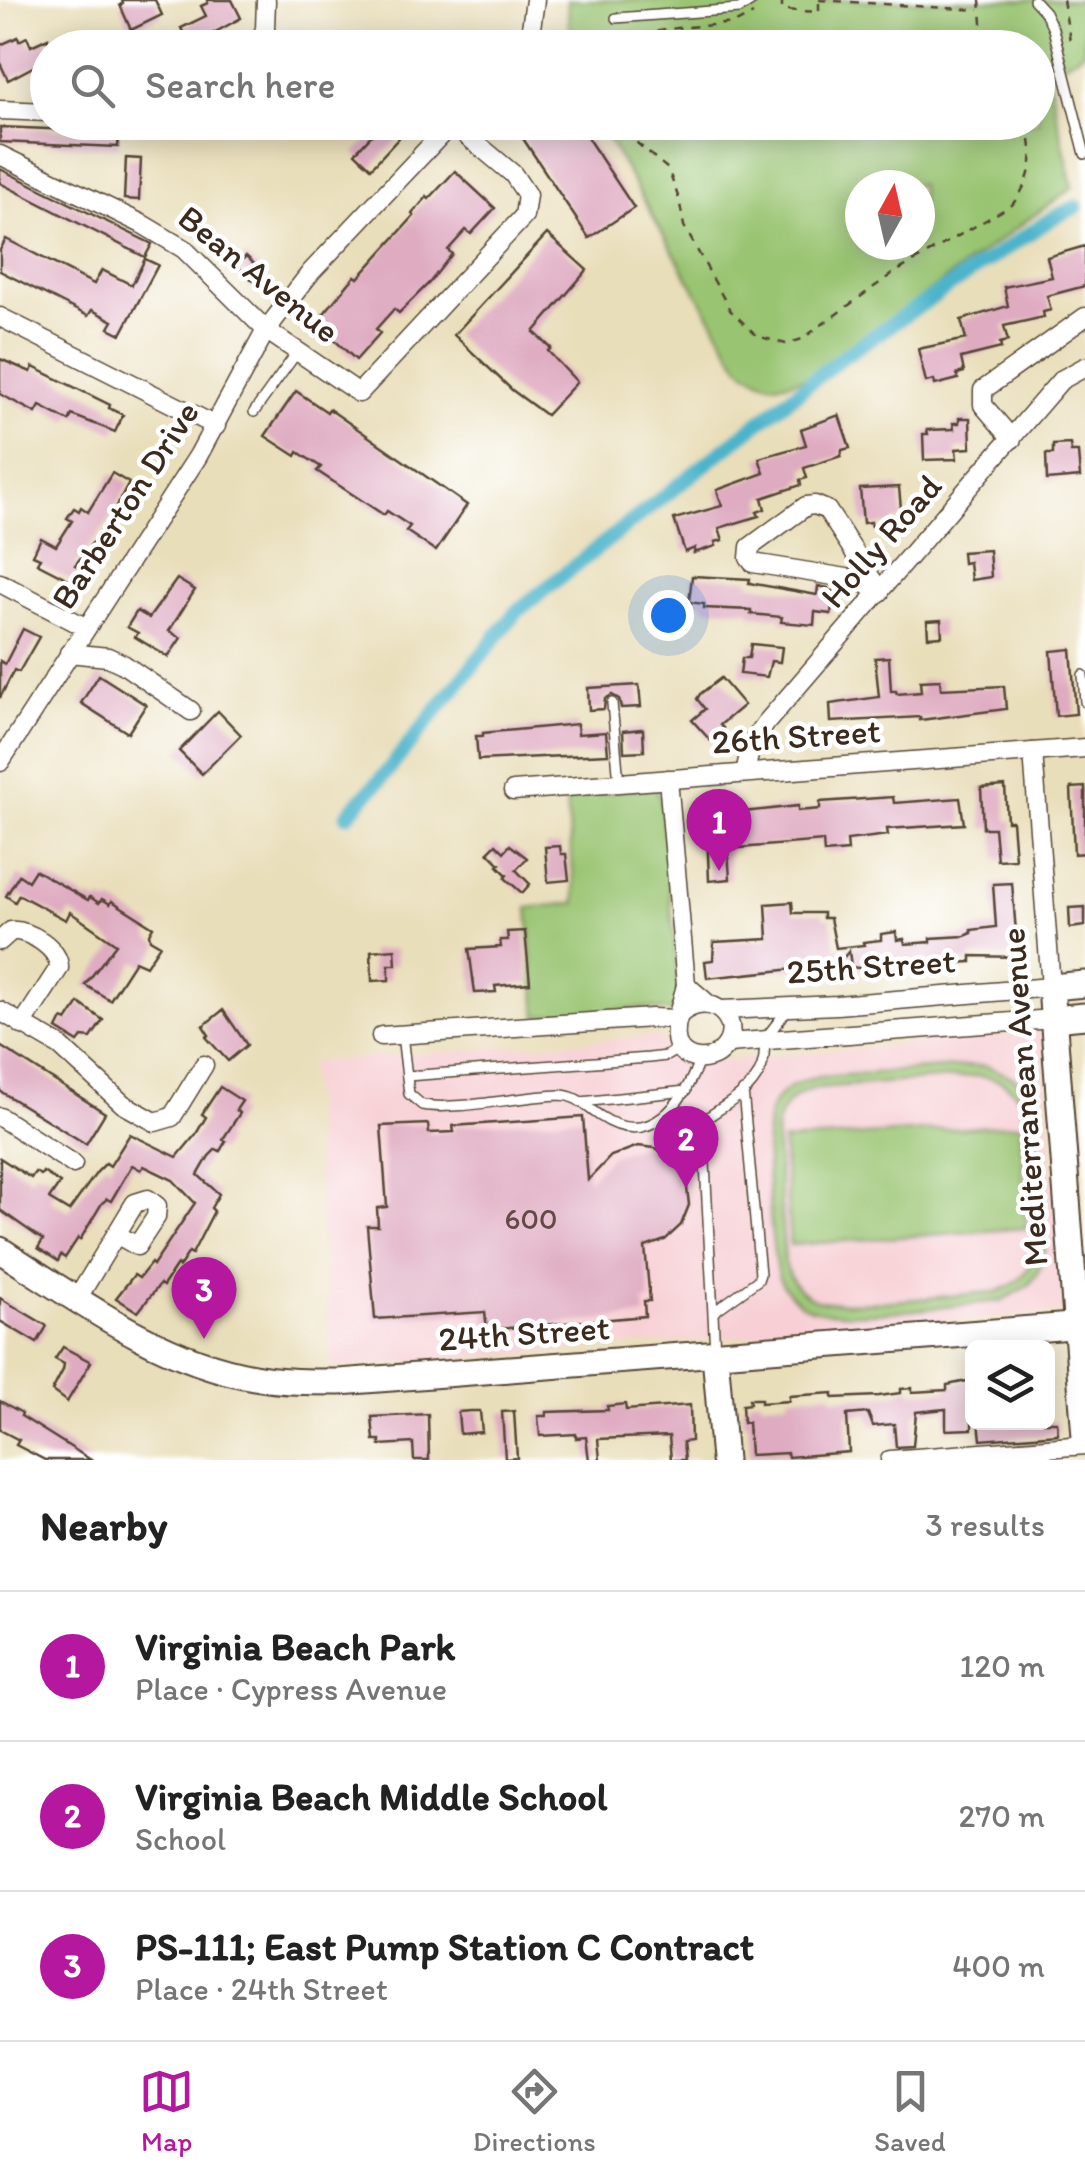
<!DOCTYPE html>
<meta charset="utf-8">
<style>
body{margin:0;font-family:Itim,sans-serif;background:#f2f2f2;color:#222}
.controls{position:absolute;right:30px;bottom:30px;display:grid;overflow:hidden;border-radius:15px;box-shadow:0 5px 25px #0003}
.controls button{width:90px;height:90px;display:grid;place-items:center;padding:0;border:0;border-bottom:2px solid #e0e0e0;background:#fff;color:#222;font:50px sans-serif}
.compass{position:absolute;left:845px;top:170px;width:90px;height:90px;border-radius:50%;background:#fff;box-shadow:0 5px 25px #0003;rotate:8deg}
.you{position:absolute;left:668px;top:615px;width:35px;height:35px;margin:-25px;border:8px solid #fff;border-radius:50%;background:#1a73e8;box-shadow:0 0 0 15px #1a73e833}
.badge{display:grid;place-items:center;width:65px;height:65px;border-radius:50%;background:#b5179e;color:#fff;font-size:32px;font-weight:700}
.pin{position:absolute;translate:-50% -82px;filter:drop-shadow(0 2px 5px #0008)}
.pin::after{content:'';position:absolute;top:52px;width:35px;height:30px;background:inherit;clip-path:polygon(0 0,100% 0,50% 100%)}
.list{margin:0;padding:0;list-style:none}
h2{display:flex;justify-content:space-between;align-items:center;height:130px;margin:0;padding:0 40px;font-size:42px}
h2 small{font-size:32px;font-weight:400;color:#767676}
.list li{display:grid;grid-template-columns:65px 1fr auto;gap:30px;align-items:center;box-sizing:border-box;height:150px;padding:0 40px;border-top:2px solid #e0e0e0}
.list b{display:block;font-size:38px;white-space:nowrap}
.list p{margin:0;font-size:32px;white-space:nowrap;color:#767676}
.list em{font-size:32px;font-style:normal;color:#767676}
.icon{flex:none;width:55px;height:55px;fill:none;stroke:currentColor;stroke-width:2;stroke-linecap:round;stroke-linejoin:round}
.map{position:relative;flex:none;width:1085px;height:1460px;overflow:hidden}
.search{position:absolute;background:#fff;box-shadow:0 5px 25px #0003;left:30px;right:30px;top:30px;height:110px;display:flex;align-items:center;gap:25px;box-sizing:border-box;padding:0 35px;border-radius:55px;color:#767676;font-size:38px}
.sheet{height:580px;background:#fff}
nav{display:flex;justify-content:space-around;align-items:center;box-sizing:border-box;height:140px;border-top:2px solid #e0e0e0;background:#fff;font-size:28px;color:#767676}
nav a{display:grid;justify-items:center;gap:5px}
nav .on{color:#b5179e}
.map>svg:first-child{display:block}
.built{fill:#f7cfd4}
.green{fill:#99c471;stroke:#6a7748;stroke-width:2.5;fill-rule:evenodd}
.lines{fill:none;stroke-linecap:round;stroke-linejoin:round}
.canal{stroke:#4cb4ca;stroke-width:15}
.building{fill:#dfabc1}
.lane-casing{stroke:#554535;stroke-width:12}
.street-casing{stroke:#554535;stroke-width:21}
.secondary-casing{stroke:#554535;stroke-width:29}
.path{stroke:#554535;stroke-width:2.5;stroke-dasharray:8 8;stroke-linecap:butt}
.lane{stroke:#fff;stroke-width:9}
.street{stroke:#fff;stroke-width:18}
.secondary{stroke:#fff;stroke-width:25}
.labels{text-anchor:middle;stroke-width:9;stroke-linejoin:round;paint-order:stroke}
.number-label{font-size:30px;fill:#644a47}
.street-label{font-size:35px;fill:#3b2a1e;stroke:#fff}
</style>
<div class="map">
<svg width="1085" height="1460" viewBox="0 0 1085 1460">
<rect width="100%" height="100%" fill="#fff"/>
<filter id="ink" filterUnits="userSpaceOnUse"><feTurbulence type="fractalNoise" baseFrequency=".01" numOctaves="2"/><feDisplacementMap in="SourceGraphic" scale="20" xChannelSelector="R" yChannelSelector="G"/><feConvolveMatrix kernelMatrix="1 2 1 2 8 2 1 2 1" color-interpolation-filters="sRGB"/></filter>
<filter id="wash" filterUnits="userSpaceOnUse"><feTurbulence type="fractalNoise" baseFrequency=".0048" numOctaves="4" result="noise"/><feDisplacementMap in="SourceGraphic" scale="40" xChannelSelector="R" yChannelSelector="G"/><feGaussianBlur stdDeviation="2.25" result="paint"/><feColorMatrix in="noise" values="0 0 0 0 0 0 0 0 0 0 0 0 0 0 0 0 0 1.4 0 .05"/><feComposite in="paint" operator="in"/></filter>
<g filter="url(#wash)">
<rect width="100%" height="100%" fill="#e9deba"/>
<!-- built -->
<polygon class="built" points="1042,1031 1064,1312 332,1368 309,1062 656,1036 678,1055 703,1063"/>
<!-- green -->
<g class="green">
<path d="M 567,0 L 1085,0 L 1085,51 L 1047,73 L 1073,187 L 815,374 C 780,386 770,390 739,366 L 599,123 L 1038,122 L 1038,48 L 571,47 ZM 860,185 L 920,185 L 920,245 L 860,245 Z"/>
<polygon points="651,787 656,789 661,801 680,999 672,1012 647,1008 537,1016 528,908 576,903 566,796"/>
<path d="M 970,1066 L 987,1066 L 1015,1078 L 1025,1089 L 1034,1114 L 1045,1249 L 1038,1273 L 1029,1285 L 1001,1301 C 960,1304 835,1324 804,1306 C 794,1300 784,1289 779,1278 C 771,1258 762,1130 770,1111 C 778,1091 798,1081 818,1077 ZM 978,1076 C 995,1078 1008,1082 1018,1096 C 1029,1113 1038,1245 1030,1264 C 1023,1280 1011,1287 995,1292 C 959,1294 842,1310 814,1299 C 798,1293 790,1279 785,1264 L 776,1132 C 778,1107 793,1094 816,1088 Z"/>
<polygon points="1020,1124 1027,1228 790,1245 783,1141"/>
</g>
<g class="lines">
<!-- canal -->
<polyline class="canal" points="347,815 381,779 517,611 845,355 1054,217 1076,207"/>
</g>
<g id="blocks">
<!-- building -->
<g class="building">
<polygon points="122,0 155,0 162,15 131,30 120,5 123,3"/>
<polygon points="207,0 232,0 241,18 210,35 216,48 183,48 177,35 183,32 181,28 206,16 201,6 208,3"/>
<polygon points="126,34 132,48 96,48"/>
<polygon points="18,37 19,41 27,37 31,46 48,38 48,91 35,66 8,80 0,63 0,45"/>
<polygon points="369,122 402,122 408,128 371,168 355,153 377,129"/>
<polygon points="512,122 577,122 634,208 589,238"/>
<polygon points="0,127 119,132 118,147 0,142"/>
<polygon points="126,158 141,159 139,200 124,199"/>
<polygon points="0,169 152,244 145,257 0,183"/>
<polygon points="455,171 495,208 471,234 466,230 448,250 452,254 430,282 399,313 394,309 376,329 380,333 356,360 316,323 355,276 358,278 414,216 412,214 427,197 429,199"/>
<polygon points="547,234 587,270 534,332 551,348 548,351 577,382 546,415 512,390 454,335"/>
<polygon points="6,239 94,284 102,270 132,285 145,259 158,265 121,334 109,328 113,321 92,310 88,316 0,271 0,250"/>
<polygon points="1085,246 1085,286 1047,296 1051,310 1043,312 1044,317 1004,326 1008,341 1000,343 1001,348 961,358 964,372 957,374 958,379 935,385 934,380 926,382 918,349 966,339 961,320 1008,306 1004,287 1052,277 1047,257"/>
<polygon points="246,256 268,277 260,287 237,266"/>
<polygon points="0,359 31,372 33,367 110,405 109,408 123,415 115,432 72,415 69,421 40,406 36,413 0,394"/>
<polygon points="296,391 327,412 329,409 467,505 436,551 406,531 410,526 387,511 384,515 317,471 321,467 298,452 296,456 265,436"/>
<polygon points="839,415 850,448 842,450 841,456 804,468 807,478 800,480 801,485 762,498 765,509 757,512 759,516 719,528 723,540 715,542 716,546 694,553 695,548 685,552 674,519 722,506 717,490 764,473 759,458 806,445 801,429"/>
<polygon points="959,418 970,418 971,448 956,449 957,459 924,460 923,434 928,434 927,430 954,429 953,423 959,423"/>
<polygon points="1070,444 1071,452 1078,452 1080,477 1047,480 1046,454 1053,454 1053,445"/>
<polygon points="112,473 129,483 107,524 75,565 79,567 72,581 37,563 40,558 33,555 41,538 56,546 72,521 67,518 74,508 79,511 81,507 88,512"/>
<polygon points="899,487 902,520 894,520 894,524 871,526 871,522 863,523 860,489"/>
<polygon points="989,550 991,577 971,580 969,562 963,563 962,552"/>
<polygon points="692,576 750,579 749,583 817,595 818,586 828,588 828,591 833,591 831,614 815,612 814,625 781,622 782,617 751,614 751,610 704,608 704,604 689,602"/>
<polygon points="177,579 195,590 169,631 181,638 168,657 135,637 138,633 127,627 137,611 149,618"/>
<polygon points="941,620 942,636 928,637 927,621"/>
<polygon points="23,629 39,637 19,672 14,670 0,698 0,661 5,664"/>
<polygon points="751,644 782,647 780,662 771,661 767,677 740,674 742,658 749,658"/>
<polygon points="1071,649 1076,714 1056,716 1051,651"/>
<polygon points="889,657 891,691 896,691 897,694 921,692 920,681 940,680 941,689 1004,686 1006,709 920,720 920,717 831,722 830,704 879,697 875,658"/>
<polygon points="99,675 146,705 128,733 81,703"/>
<polygon points="721,678 744,705 720,725 723,728 710,740 692,720 705,709 697,699 700,694"/>
<polygon points="639,685 641,707 621,708 619,699 612,695 605,699 604,709 589,710 588,688"/>
<polygon points="218,711 241,735 202,774 179,751"/>
<polygon points="577,724 578,734 606,732 608,754 478,760 476,736 483,736 483,733"/>
<polygon points="643,729 644,751 624,752 623,731"/>
<polygon points="1005,786 1007,821 1012,821 1015,859 997,860 994,828 983,828 981,788"/>
<polygon points="1085,787 1085,853 1074,854 1071,788"/>
<polygon points="893,797 894,803 960,798 964,824 887,829 888,835 847,840 848,851 824,853 823,841 728,849 730,879 709,881 707,830 702,830 700,809 719,807 720,811 733,809 734,813 798,806 798,811 820,809 820,802"/>
<polygon points="496,844 504,852 510,845 527,858 516,870 530,884 522,893 505,878 507,875 498,866 500,864 488,852"/>
<polygon points="560,846 561,854 566,854 569,880 548,882 545,847"/>
<polygon points="35,870 88,900 90,897 99,903 102,899 110,904 112,901 153,927 149,934 150,939 160,945 146,966 135,961 110,1000 85,985 116,944 70,912 66,920 19,895 15,902 6,896 19,875 28,881"/>
<polygon points="1012,883 1018,957 971,956 971,962 933,964 923,960 858,968 851,967 849,951 833,970 812,967 707,978 705,961 713,960 714,942 768,939 766,904 792,902 793,913 823,913 823,918 830,918 836,948 864,945 863,942 881,940 881,934 896,932 897,940 904,939 905,944 931,942 931,938 965,936 972,933 971,930 996,927 993,884"/>
<polygon points="1085,907 1085,926 1070,928 1069,908"/>
<polygon points="525,931 530,983 495,986 496,992 475,993 469,949 501,947 500,940 508,940 507,932"/>
<polygon points="395,949 396,965 389,965 389,980 372,981 371,951"/>
<polygon points="79,1003 103,1020 91,1038 82,1037 78,1042 57,1029 62,1019 67,1021"/>
<polygon points="223,1010 247,1045 228,1061 206,1037 209,1035 203,1026"/>
<polygon points="0,1046 105,1113 86,1144 0,1091"/>
<polygon points="220,1087 242,1101 236,1110 240,1113 223,1139 226,1141 220,1151 216,1149 209,1156 198,1175 219,1194 211,1208 214,1211 192,1254 189,1252 179,1267 177,1265 163,1286 160,1284 138,1312 116,1298 134,1275 139,1278 151,1263 153,1265 195,1203 173,1180 144,1166 141,1170 132,1165 111,1201 107,1199 102,1203 80,1240 78,1238 65,1258 61,1255 58,1261 38,1248 43,1240 0,1210 0,1158 31,1178 35,1172 41,1175 43,1172 60,1183 49,1199 69,1211 97,1172 106,1163 110,1166 130,1134 177,1157 196,1134 206,1117 202,1114"/>
<polygon points="583,1117 588,1180 611,1156 638,1146 655,1148 670,1156 686,1179 689,1205 681,1225 665,1240 645,1247 650,1301 644,1301 645,1316 487,1330 485,1312 375,1319 367,1226 378,1226 377,1208 387,1207 381,1126 428,1124 429,1133 454,1132 453,1126"/>
<polygon points="0,1298 47,1326 37,1343 0,1321"/>
<polygon points="63,1347 91,1362 67,1402 52,1391 63,1370 64,1364 55,1359"/>
<polygon points="972,1380 972,1429 946,1430 946,1409 916,1412 913,1446 896,1447 894,1424 873,1426 868,1413 847,1415 849,1452 788,1457 787,1453 750,1455 748,1422 743,1423 742,1405 750,1404 749,1399 761,1399 761,1403 789,1401 789,1396 833,1393 833,1398 879,1396 901,1393 901,1389 912,1388 912,1392 947,1390 947,1385"/>
<polygon points="0,1401 22,1413 21,1416 91,1460 45,1460 16,1445 19,1440 0,1430"/>
<polygon points="625,1404 626,1410 690,1405 691,1441 683,1442 685,1460 671,1460 669,1436 598,1439 600,1460 589,1460 586,1437 576,1438 576,1434 540,1436 538,1416 546,1416 546,1412 608,1410 607,1406"/>
<polygon points="471,1411 480,1411 482,1432 460,1434 458,1412"/>
<polygon points="514,1411 517,1458 505,1459 502,1412"/>
<polygon points="428,1414 429,1460 414,1460 413,1443 380,1445 380,1440 374,1440 372,1417"/>
<polygon points="979,1422 1057,1422 1058,1434 981,1440"/>
</g>
</g>
</g>
<g filter="url(#ink)">
<use href="#blocks" fill-opacity="0" stroke="#554535" stroke-width="2.5"/>
<g class="lines">
<defs>
<g id="lane">
<polyline points="1034,0 1045,12 1053,29 1085,154"/>
<polyline points="616,18 739,9 753,0"/>
<polyline points="254,412 298,351"/>
<polyline points="1083,675 1085,702"/>
<polyline points="612,703 619,783"/>
<path d="M 402,1035 L 409,1094 L 422,1105 C 458,1111 520,1096 560,1095 C 577,1095 586,1107 600,1116 C 651,1150 683,1103 700,1059"/>
<polyline points="407,1076 649,1058 666,1056 680,1048"/>
<polyline points="581,1102 686,1091"/>
<polyline points="715,1311 758,1280 760,1274 743,1091"/>
<path d="M 715,1352 L 703,1125 L 708,1117 C 739,1096 769,1082 764,1040 L 788,1009"/>
</g>
<g id="street">
<polyline points="257,48 265,29 266,0"/>
<polyline points="523,48 531,28 535,0"/>
<polyline points="0,110 48,112"/>
<polyline points="0,155 142,224 184,249 266,330 359,393 524,216 527,195 513,174 452,123"/>
<polyline points="0,317 216,426"/>
<polyline points="1012,439 983,405 983,390 1085,317"/>
<polygon points="815,505 827,510 880,592 859,580 753,563 749,558 750,547 806,506"/>
<polyline points="0,583 85,627"/>
<polyline points="69,653 108,657 123,664 191,711"/>
<polyline points="0,762 198,456 266,330 311,272 453,122"/>
<polyline points="745,772 752,743 766,723 1061,380 1085,367"/>
<polyline points="668,779 686,985"/>
<polyline points="513,791 1085,748"/>
<path d="M 0,941 L 11,931 C 29,929 60,949 59,968 L 22,1025"/>
<polyline points="721,1010 837,1005 1051,987 1033,752"/>
<polyline points="0,1011 60,1046 123,1104 155,1122 172,1117 204,1065"/>
<path d="M 679,1015 C 713,985 749,1027 720,1052 C 715,1057 705,1060 698,1059 C 660,1053 681,1008 686,985 L 707,1003"/>
<polyline points="381,1036 652,1018 678,1019"/>
<polyline points="728,1043 1053,1019"/>
<polyline points="0,1117 73,1164"/>
<path d="M 77,1299 C 96,1267 116,1235 135,1203 L 148,1199 L 157,1206 L 156,1217 L 137,1246 L 116,1234"/>
<polyline points="890,1460 1085,1445"/>
</g>
<g id="secondary">
<polyline points="1085,984 1051,987 1085,1437"/>
<polyline points="1053,1019 1085,1016"/>
<path d="M 0,1250 C 78,1300 160,1361 254,1377 C 282,1382 310,1382 339,1382 L 1085,1325"/>
<polyline points="715,1354 724,1460"/>
</g>
</defs>
<!-- lane casing -->
<use href="#lane" class="lane-casing"/>
<!-- street casing -->
<use href="#street" class="street-casing"/>
<!-- secondary casing -->
<use href="#secondary" class="secondary-casing"/>
<!-- path -->
<g class="path">
<polyline points="782,0 782,10 819,12 819,0"/>
<polyline points="819,0 979,10"/>
<polyline points="980,0 983,34 994,48"/>
<polyline points="1063,0 1071,47"/>
<polyline points="596,48 605,41 676,28 736,23 753,14"/>
<polyline points="1038,57 1039,54"/>
<path d="M 612,122 L 668,169 L 679,199 L 684,226 L 730,310 L 757,336 L 786,344 L 802,339 L 892,274 L 1012,205 C 1034,177 1035,156 1026,122"/>
</g>
<!-- lane -->
<use href="#lane" class="lane"/>
<!-- street -->
<use href="#street" class="street"/>
<!-- secondary -->
<use href="#secondary" class="secondary"/>
</g>
</g>
<g class="labels">
<!-- number labels -->
<g class="number-label">
<text x="531" y="1229">600</text>
</g>
<!-- street labels -->
<g class="street-label">
<text transform="translate(259 274) rotate(39)" y="12">Bean Avenue</text>
<text transform="translate(125 505) rotate(-57)" y="12">Barberton Drive</text>
<text transform="translate(881 541) rotate(-49)" y="12">Holly Road</text>
<text transform="translate(796 736) rotate(-4)" y="12">26th Street</text>
<text transform="translate(871 966) rotate(-4)" y="12">25th Street</text>
<text transform="translate(1024 1097) rotate(-94)" y="12">Mediterranean Avenue</text>
<text transform="translate(524 1333) rotate(-4)" y="12">24th Street</text>
</g>
</g>
</svg>
<div class="controls">
<button><svg class="icon" aria-label="layers" viewBox="0 0 24 24"><path d="M12 4l9 5-9 5-9-5zM3 14l9 5 9-5"/></svg></button>
</div>
<svg class="compass" viewBox="-18 -18 36 36"><path d="M0-13l5 13h-10z" fill="#e53935"/><path d="M0 13l5-13h-10z" fill="#767676"/></svg>
<div class="you"></div>
<div class="pin badge" style="left:719px;top:871px">1</div>
<div class="pin badge" style="left:686px;top:1188px">2</div>
<div class="pin badge" style="left:204px;top:1339px">3</div>
<div class="search"><svg class="icon" aria-label="search" viewBox="0 0 24 24"><circle cx="10" cy="10" r="6"/><path d="M15 15l6 6"/></svg>Search here</div>
</div>
<section class="sheet">
<h2>Nearby<small>3 results</small></h2>
<ul class="list">
<li><span class="badge">1</span><div><b>Virginia Beach Park</b><p>Place · Cypress Avenue</p></div><em>120 m</em></li>
<li><span class="badge">2</span><div><b>Virginia Beach Middle School</b><p>School</p></div><em>270 m</em></li>
<li><span class="badge">3</span><div><b>PS-111; East Pump Station C Contract</b><p>Place · 24th Street</p></div><em>400 m</em></li>
</ul>
</section>
<nav>
<a class="on"><svg class="icon" aria-label="map" viewBox="0 0 24 24"><path d="M3 6l6-2 6 2 6-2v14l-6 2-6-2-6 2zM9 4v14M15 6v14"/></svg>Map</a>
<a><svg class="icon" aria-label="directions" viewBox="0 0 24 24"><path d="M12 3l9 9-9 9-9-9zM9 14v-3h6M13 9l2 2-2 2"/></svg>Directions</a>
<a><svg class="icon" aria-label="saved" viewBox="0 0 24 24"><path d="M7 4h10v16l-5-4-5 4z"/></svg>Saved</a>
</nav>
